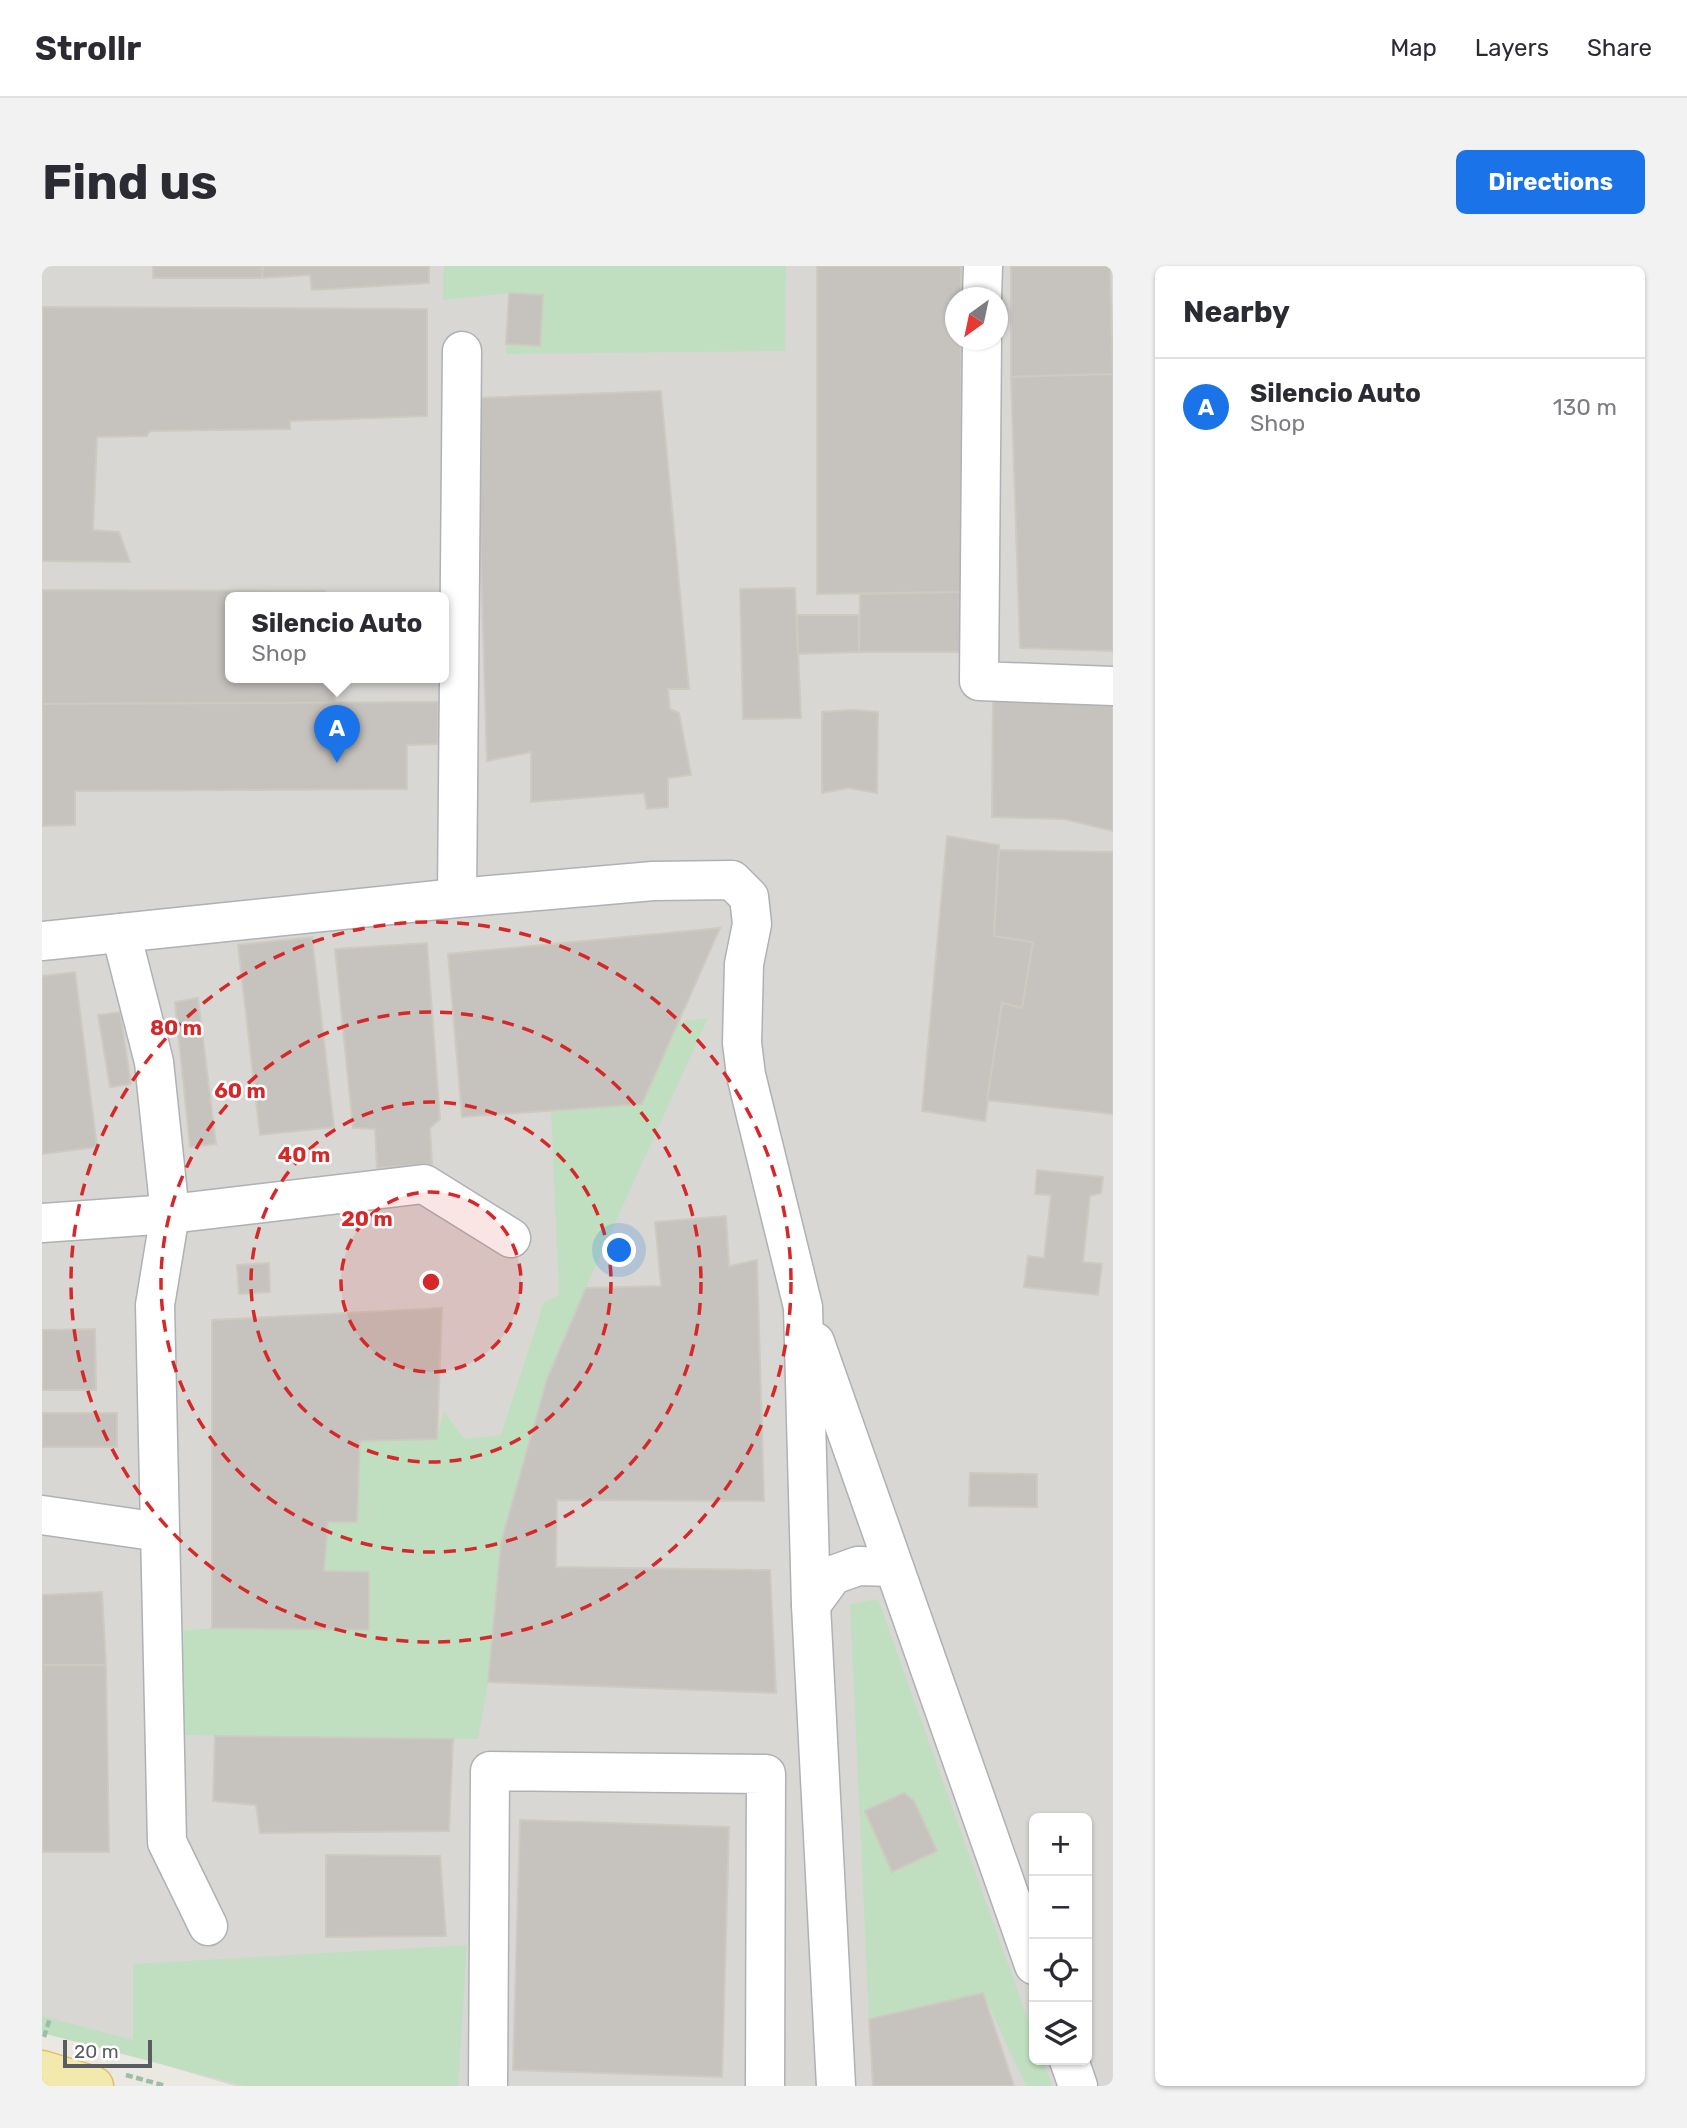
<!DOCTYPE html>
<meta charset="utf-8">
<style>
body{margin:0;font-family:Rubik,sans-serif;background:#f2f2f3;color:#2b2b33}
.controls{position:absolute;right:21px;bottom:21px;display:grid;overflow:hidden;border-radius:10px;box-shadow:0 2px 5px #0004}
.controls button{width:63px;height:63px;display:grid;place-items:center;padding:0;border:0;border-bottom:2px solid #e1e1e2;background:#fff;color:#2b2b33;font:35px sans-serif}
.compass{position:absolute;left:903px;top:21px;width:63px;height:63px;border-radius:50%;background:#fff;box-shadow:0 2px 5px #0004;rotate:213deg}
.scale{position:absolute;left:21px;bottom:18px;width:89px;box-sizing:border-box;padding-left:7px;border:4px solid #595c60;border-top:0;font-size:19px;line-height:24px;white-space:nowrap;color:#595c60;-webkit-text-stroke:5px #fff;paint-order:stroke}
.you{position:absolute;left:578px;top:985px;width:24px;height:24px;margin:-18px;border:5px solid #fff;border-radius:50%;background:#1a73e8;box-shadow:0 0 0 10px #1a73e833}
.badge{display:grid;place-items:center;width:46px;height:46px;border-radius:50%;background:#1a73e8;color:#fff;font-size:23px;font-weight:700}
.pin{position:absolute;translate:-50% -58px;filter:drop-shadow(0 2px 4px #0008)}
.pin::after{content:'';position:absolute;top:37px;width:24px;height:21px;background:inherit;clip-path:polygon(0 0,100% 0,50% 100%)}
.popup{position:absolute;left:183px;top:326px;width:224px;height:91px;box-sizing:border-box;display:grid;place-content:center;border-radius:10px;background:#fff;filter:drop-shadow(0 2px 5px #0005);font-size:23px;white-space:nowrap;color:#7c7c81}
.popup b{font-size:26px;color:#2b2b33}
.popup::after{content:'';position:absolute;left:50%;top:100%;margin-left:-14px;border:14px solid transparent;border-top-color:#fff}
.list{margin:0;padding:0;list-style:none}
h2{display:flex;justify-content:space-between;align-items:center;height:91px;margin:0;padding:0 28px;font-size:30px}
h2 small{font-size:23px;font-weight:400;color:#7c7c81}
.list li{display:grid;grid-template-columns:46px 1fr auto;gap:21px;align-items:center;box-sizing:border-box;height:98px;padding:0 28px;border-top:2px solid #e1e1e2}
.list b{display:block;font-size:26px;white-space:nowrap}
.list p{margin:0;font-size:23px;white-space:nowrap;color:#7c7c81}
.list em{font-size:23px;font-style:normal;color:#7c7c81}
.icon{flex:none;width:38px;height:38px;fill:none;stroke:currentColor;stroke-width:2;stroke-linecap:round;stroke-linejoin:round}
.map{position:relative;flex:none;width:1071px;height:1820px;overflow:hidden;border-radius:10px}
header{display:flex;align-items:center;gap:42px;box-sizing:border-box;height:98px;padding:0 35px;background:#fff;border-bottom:2px solid #e1e1e2}
header strong{font-size:33px}
nav{display:flex;gap:38px;margin-inline-start:auto;font-size:24px}
.intro{display:flex;align-items:center;justify-content:space-between;box-sizing:border-box;height:168px;padding:0 42px}
h1{margin:0;font-size:49px}
.button{padding:18px 32px;border-radius:10px;background:#1a73e8;color:#fff;font-size:24px;font-weight:700}
main{display:flex;gap:42px;padding:0 42px}
aside{flex:1;background:#fff;border-radius:10px;box-shadow:0 2px 5px #0004}
.map>svg:first-child{display:block}
.industrial{fill:#d9d7d3;fill-rule:evenodd}
.green{fill:#c0dfc0}
.building{fill:#c6c3be;stroke:#cecac0;stroke-width:2}
.lines{fill:none;stroke-linecap:round;stroke-linejoin:round}
.minor-casing{stroke:#aeb1b5;stroke-width:41}
.major-casing{stroke:#dfbd65;stroke-width:41}
.path{stroke:#9abfa5;stroke-width:4.5;stroke-dasharray:7 3.5;stroke-linecap:butt}
.minor{stroke:#fff;stroke-width:38}
.major{stroke:#f4e9ac;stroke-width:38}
.ring{fill:none;stroke:#d62828;stroke-width:3.5;stroke-dasharray:12 9}
.centre{fill:#d62828;stroke:#fff;stroke-width:3.5}
.ring-label{font-size:21px;text-anchor:middle;font-weight:bold;fill:#d62828;stroke:#fff;stroke-width:5;stroke-linejoin:round;paint-order:stroke}
</style>
<header>
<strong>Strollr</strong>
<nav><a>Map</a><a>Layers</a><a>Share</a></nav>
</header>
<div class="intro"><h1>Find us</h1><a class="button">Directions</a></div>
<main>
<div class="map">
<svg width="1071" height="1820" viewBox="0 0 1071 1820">
<rect width="100%" height="100%" fill="#eae8e1"/>
<!-- industrial -->
<path class="industrial" d="M 0,0 L 1071,0 L 1071,1820 L 193,1820 L 0,1763 ZM 914,32 L 956,32 L 956,74 L 914,74 ZM 188,331 L 402,331 L 402,411 L 188,411 ZM 992,1552 L 1045,1552 L 1045,1794 L 992,1794 Z"/>
<!-- green -->
<g class="green">
<polygon points="402,0 744,0 743,85 464,88 467,27 401,34"/>
<polygon points="666,752 540,1030 505,1113 459,1277 446,1416 436,1473 133,1469 139,1365 170,1362 327,1363 327,1307 282,1305 286,1256 315,1256 318,1175 394,1173 402,1145 422,1173 459,1169 502,1036 517,1029 509,844 600,838 637,756"/>
<polygon points="836,1333 992,1771 992,1794 1001,1794 1010,1820 984,1820 941,1727 827,1753 808,1338"/>
<polygon points="425,1679 416,1820 203,1820 0,1767 0,1750 91,1774 91,1698"/>
</g>
<!-- building -->
<g class="building">
<polygon points="111,0 221,0 220,12 111,12"/>
<polygon points="221,0 387,0 387,17 270,24 268,9 220,12"/>
<polygon points="775,0 919,0 919,32 914,32 914,74 919,74 920,326 775,328"/>
<polygon points="969,0 1068,0 1071,108 969,111"/>
<polygon points="467,27 501,29 498,80 464,78"/>
<polygon points="0,41 385,43 385,150 248,155 248,163 108,165 105,170 55,171 51,264 77,266 88,296 0,295"/>
<polygon points="1071,108 1071,385 978,382 969,111"/>
<polygon points="619,125 647,423 626,423 628,443 637,447 649,509 626,512 626,541 605,543 602,527 489,536 489,486 445,495 434,132"/>
<polygon points="753,322 759,452 701,453 698,323"/>
<polygon points="0,324 283,325 284,331 188,331 188,411 291,411 293,437 0,438"/>
<polygon points="920,326 922,386 817,386 818,328"/>
<polygon points="755,349 817,349 817,386 756,388"/>
<polygon points="1071,430 1071,565 1022,553 950,551 951,435"/>
<polygon points="396,436 396,478 365,479 365,523 33,525 33,559 0,560 0,438"/>
<polygon points="811,444 836,446 835,527 807,522 780,527 780,446"/>
<polygon points="905,570 957,579 952,670 991,676 980,742 960,737 943,855 880,845"/>
<polygon points="957,584 1071,586 1071,848 945,834 960,737 980,742 991,676 952,670"/>
<polygon points="678,662 600,838 420,851 406,688"/>
<polygon points="270,671 292,861 218,869 196,679"/>
<polygon points="385,677 398,853 388,862 390,898 335,902 333,863 311,862 293,683"/>
<polygon points="33,706 55,881 0,888 0,710"/>
<polygon points="156,732 174,878 148,881 133,736"/>
<polygon points="78,746 89,818 68,821 56,749"/>
<polygon points="995,904 1061,911 1059,927 1048,930 1041,996 1060,998 1056,1029 982,1021 986,990 1002,992 1009,929 993,928"/>
<polygon points="684,950 687,1000 715,994 722,1235 515,1234 514,1301 728,1304 734,1427 446,1416 459,1277 505,1113 544,1022 619,1020 613,956"/>
<polygon points="227,997 228,1026 197,1028 195,999"/>
<polygon points="400,1042 395,1173 318,1175 315,1256 286,1256 282,1305 327,1306 327,1364 170,1362 170,1054"/>
<polygon points="53,1063 54,1124 0,1124 0,1064"/>
<rect x="0" y="1147" width="75" height="34"/>
<polygon points="928,1207 995,1208 995,1241 927,1240"/>
<polygon points="60,1326 64,1399 0,1399 0,1329"/>
<polygon points="0,1399 64,1399 67,1586 0,1586"/>
<polygon points="173,1470 411,1473 407,1565 218,1567 214,1539 171,1535"/>
<polygon points="862,1527 872,1535 895,1585 850,1606 823,1545"/>
<polygon points="478,1554 687,1561 680,1811 471,1804"/>
<polygon points="284,1589 398,1590 404,1670 284,1671"/>
<polygon points="941,1727 972,1820 831,1820 827,1753"/>
</g>
<g class="lines">
<defs>
<g id="minor">
<polyline points="940,32 941,0"/>
<polyline points="940,74 937,415 1071,420"/>
<polyline points="415,632 420,85"/>
<polyline points="79,667 112,796 128,948 113,1039 125,1576 166,1660"/>
<polyline points="0,675 415,632 611,615 690,614 707,631 710,658 702,698 700,777 704,809 761,1041 769,1339 794,1820"/>
<polyline points="0,957 128,948 382,918 469,972"/>
<polyline points="773,1076 992,1699"/>
<polyline points="0,1249 118,1266"/>
<polyline points="769,1339 791,1309 816,1300 851,1301"/>
<polyline points="1027,1794 1036,1820"/>
<polyline points="446,1820 448,1505 724,1508 723,1820"/>
</g>
<polyline id="major" points="0,1804 52,1820"/>
</defs>
<!-- minor casing -->
<use href="#minor" class="minor-casing"/>
<!-- major casing -->
<use href="#major" class="major-casing"/>
<!-- path -->
<g class="path">
<polyline points="2,1771 8,1752"/>
<polyline points="84,1809 124,1820"/>
</g>
<!-- minor -->
<use href="#minor" class="minor"/>
<!-- major -->
<use href="#major" class="major"/>
</g>
<!-- distance rings -->
<circle cx="389" cy="1016" r="90" fill="#d62828" fill-opacity=".12"/>
<g class="ring">
<circle cx="389" cy="1016" r="90"/>
<circle cx="389" cy="1016" r="180"/>
<circle cx="389" cy="1016" r="270"/>
<circle cx="389" cy="1016" r="360"/>
</g>
<circle cx="389" cy="1016" r="10" class="centre"/>
<g class="ring-label">
<text x="134" y="769">80 m</text>
<text x="198" y="832">60 m</text>
<text x="262" y="896">40 m</text>
<text x="325" y="960">20 m</text>
</g>
</svg>
<div class="controls">
<button>+</button>
<button>−</button>
<button><svg class="icon" aria-label="locate" viewBox="0 0 24 24"><circle cx="12" cy="12" r="6"/><path d="M12 2v4M12 18v4M2 12h4M18 12h4"/></svg></button>
<button><svg class="icon" aria-label="layers" viewBox="0 0 24 24"><path d="M12 4l9 5-9 5-9-5zM3 14l9 5 9-5"/></svg></button>
</div>
<svg class="compass" viewBox="-18 -18 36 36"><path d="M0-13l5 13h-10z" fill="#e53935"/><path d="M0 13l5-13h-10z" fill="#7c7c81"/></svg>
<div class="scale">20 m</div>
<div class="you"></div>
<div class="pin badge" style="left:295px;top:497px">A</div>
<div class="popup"><b>Silencio Auto</b>Shop</div>
</div>
<aside>
<h2>Nearby<small></small></h2>
<ul class="list">
<li><span class="badge">A</span><div><b>Silencio Auto</b><p>Shop</p></div><em>130 m</em></li>
</ul>
</aside>
</main>
